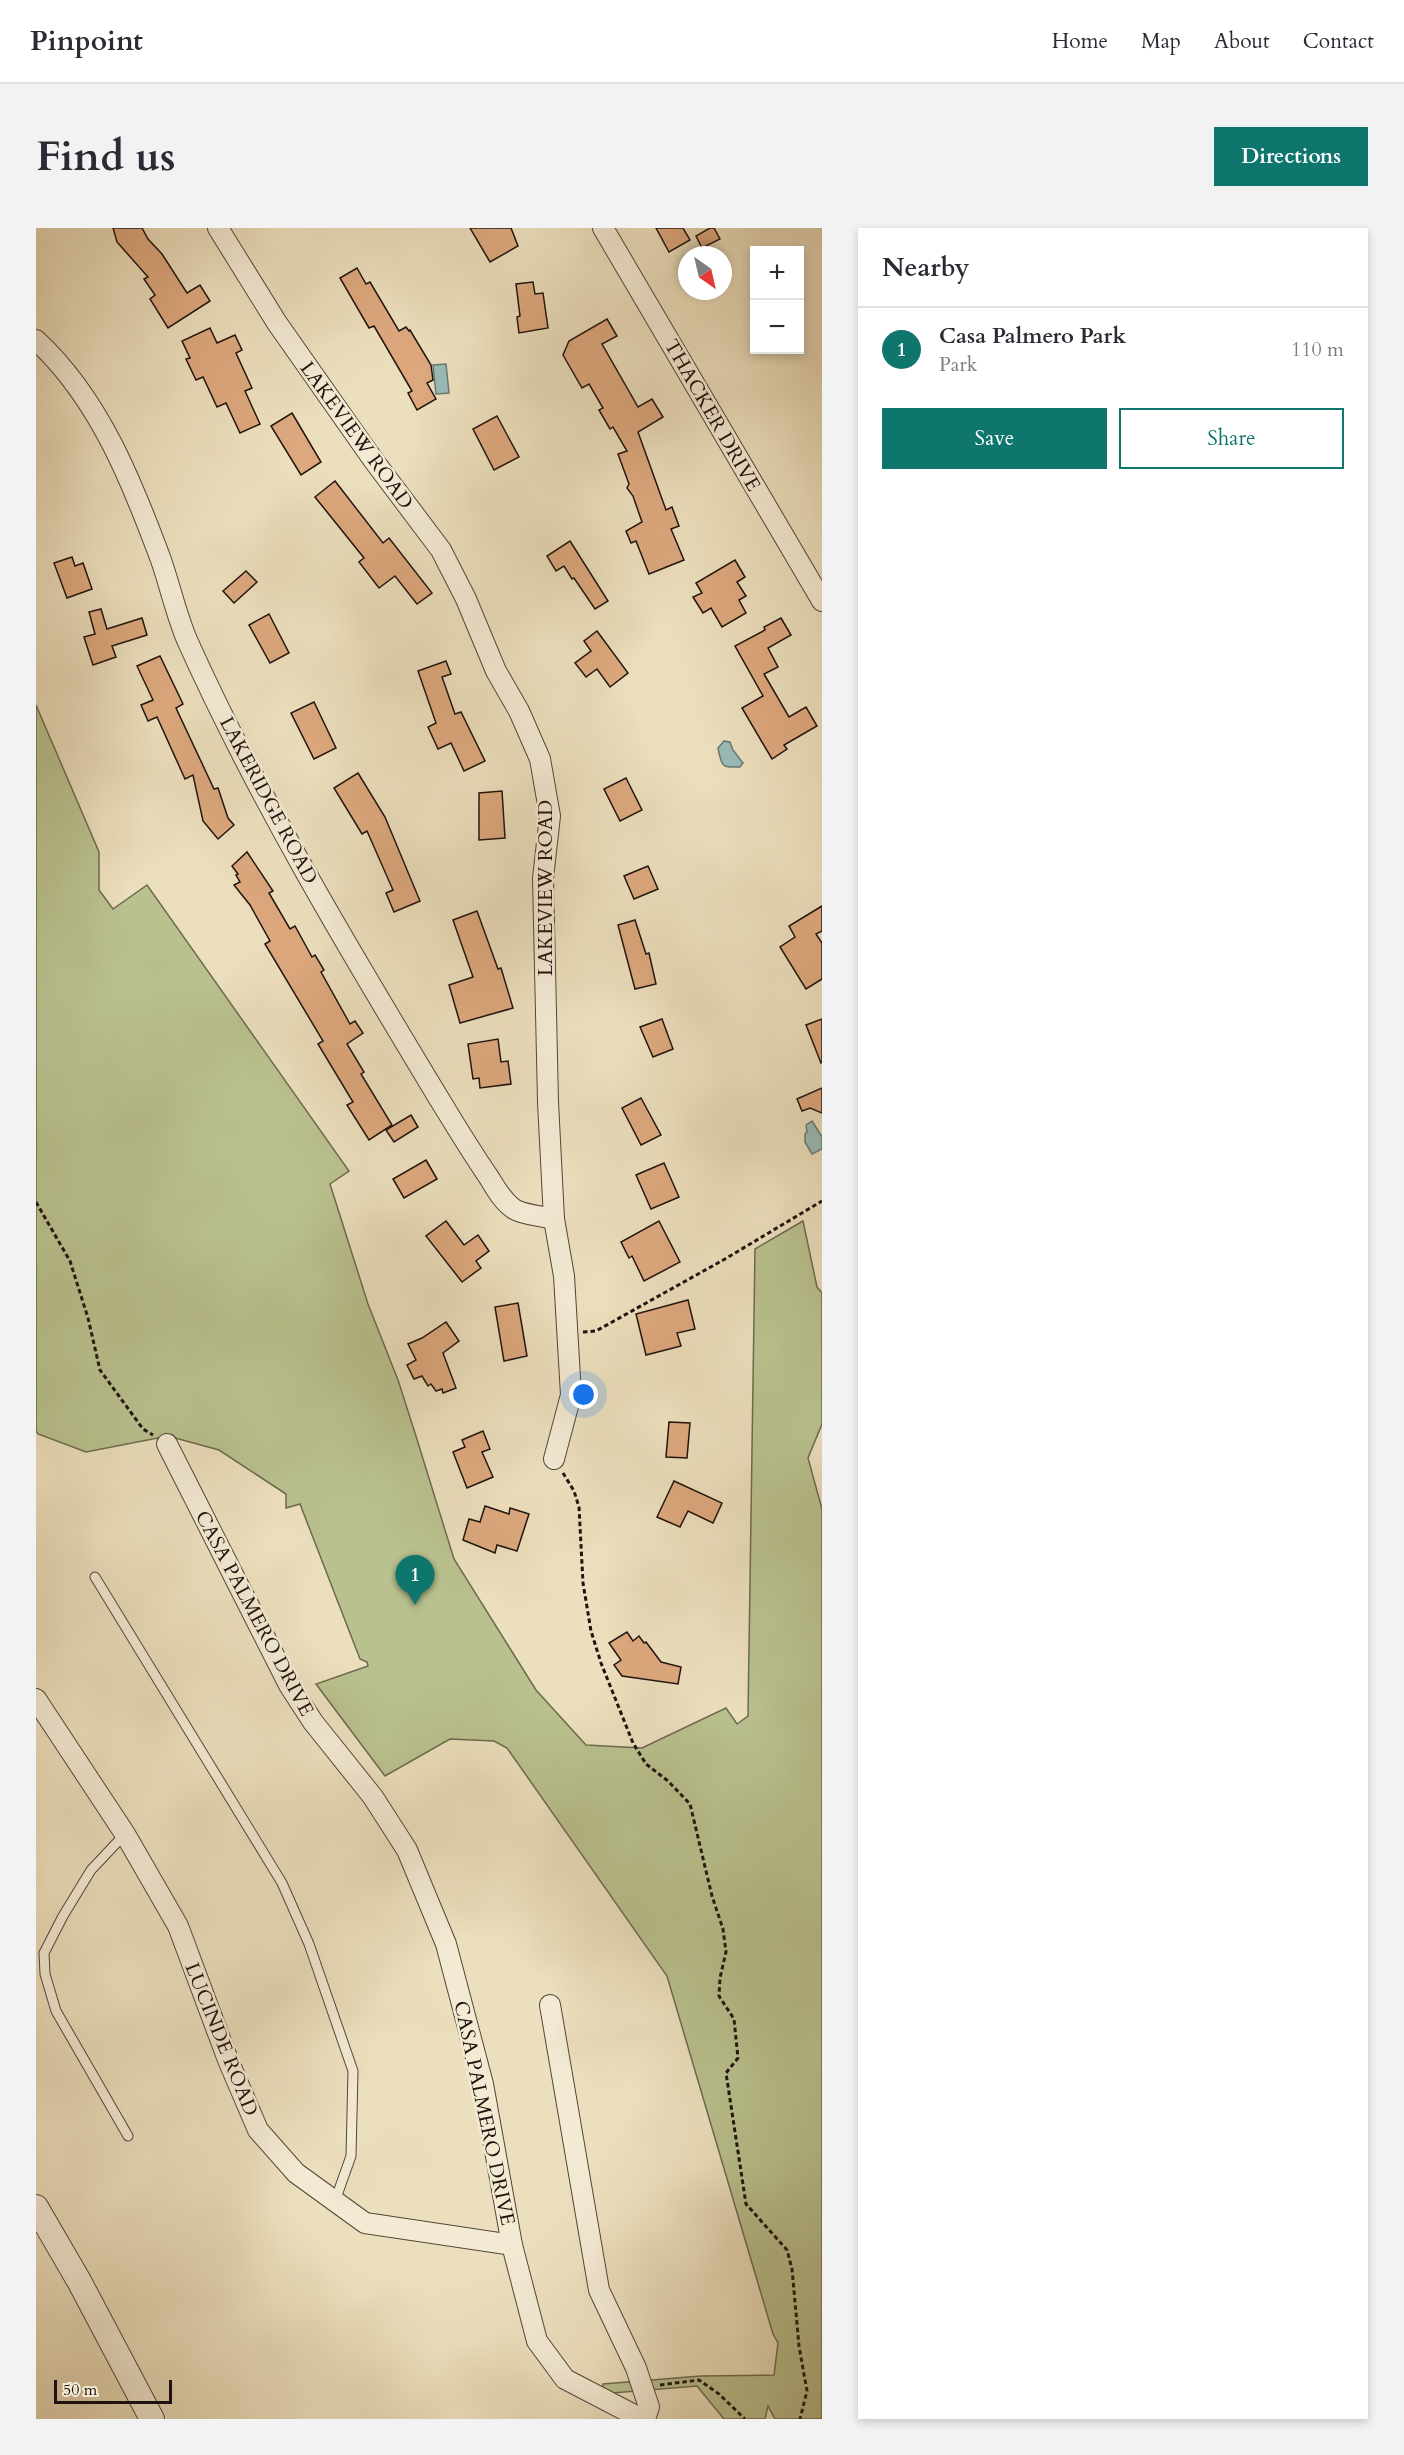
<!DOCTYPE html>
<meta charset="utf-8">
<style>
body{margin:0;font-family:Cardo,serif;background:#f2f2f3;color:#2b2b33}
.controls{position:absolute;right:18px;top:18px;display:grid;overflow:hidden;border-radius:0px;box-shadow:0 3px 9px #0003}
.controls button{width:54px;height:54px;display:grid;place-items:center;padding:0;border:0;border-bottom:2px solid #e1e1e2;background:#fff;color:#2b2b33;font:30px sans-serif}
.compass{position:absolute;left:642px;top:18px;width:54px;height:54px;border-radius:50%;background:#fff;box-shadow:0 3px 9px #0003;rotate:146deg}
.scale{position:absolute;left:18px;bottom:15px;width:118px;box-sizing:border-box;padding-left:6px;border:3px solid #1f130f;border-top:0;font-size:16px;line-height:21px;white-space:nowrap;color:#1f130f;-webkit-text-stroke:4px #f3ead4;paint-order:stroke}
.you{position:absolute;left:548px;top:1167px;width:21px;height:21px;margin:-15px;border:4px solid #fff;border-radius:50%;background:#1a73e8;box-shadow:0 0 0 9px #1a73e833}
.badge{display:grid;place-items:center;width:39px;height:39px;border-radius:50%;background:#0f766e;color:#fff;font-size:20px;font-weight:700}
.pin{position:absolute;translate:-50% -50px;filter:drop-shadow(0 2px 3px #0008)}
.pin::after{content:'';position:absolute;top:32px;width:21px;height:18px;background:inherit;clip-path:polygon(0 0,100% 0,50% 100%)}
.list{margin:0;padding:0;list-style:none}
h2{display:flex;justify-content:space-between;align-items:center;height:78px;margin:0;padding:0 24px;font-size:26px}
h2 small{font-size:20px;font-weight:400;color:#7c7c81}
.list li{display:grid;grid-template-columns:39px 1fr auto;gap:18px;align-items:center;box-sizing:border-box;height:84px;padding:0 24px;border-top:2px solid #e1e1e2}
.list b{display:block;font-size:22px;white-space:nowrap}
.list p{margin:0;font-size:20px;white-space:nowrap;color:#7c7c81}
.list em{font-size:20px;font-style:normal;color:#7c7c81}
.actions{display:flex;gap:12px;padding:18px 24px}
.actions a{flex:1;padding:14px 0;border:2px solid #0f766e;border-radius:0px;text-align:center;font-size:21px;color:#0f766e}
.actions .main{background:#0f766e;color:#fff}
.map{position:relative;flex:none;width:786px;height:2191px;overflow:hidden;border-radius:0px}
header{display:flex;align-items:center;gap:36px;box-sizing:border-box;height:84px;padding:0 30px;background:#fff;border-bottom:2px solid #e1e1e2}
header strong{font-size:28px}
nav{display:flex;gap:33px;margin-inline-start:auto;font-size:21px}
.intro{display:flex;align-items:center;justify-content:space-between;box-sizing:border-box;height:144px;padding:0 36px}
h1{margin:0;font-size:42px}
.button{padding:15px 27px;border-radius:0px;background:#0f766e;color:#fff;font-size:21px;font-weight:700}
main{display:flex;gap:36px;padding:0 36px}
aside{flex:1;background:#fff;border-radius:0px;box-shadow:0 3px 9px #0003}
.map>svg:first-child{display:block}
.green{fill:#b9c18f;stroke:#6c6a4f;stroke-width:1.5}
.water{fill:#9abbb8;stroke:#697874;stroke-width:1.5}
.building{fill:#dda87e;stroke:#1f130f;stroke-width:1.5}
.lines{fill:none;stroke-linecap:round;stroke-linejoin:round}
.service-casing{stroke:#52463a;stroke-width:11}
.minor-casing{stroke:#52463a;stroke-width:22}
.tertiary-casing{stroke:#52463a;stroke-width:26}
.path{stroke:#1f130f;stroke-width:3;stroke-dasharray:4.5 3;stroke-linecap:butt}
.service{stroke:#f3ead4;stroke-width:9}
.minor{stroke:#f3ead4;stroke-width:20}
.tertiary{stroke:#f3ead4;stroke-width:24}
.labels{text-anchor:middle;stroke-width:5;stroke-linejoin:round;paint-order:stroke}
.street-label{font-size:20px;fill:#1f130f;stroke:#f3ead4}
</style>
<header>
<strong>Pinpoint</strong>
<nav><a>Home</a><a>Map</a><a>About</a><a>Contact</a></nav>
</header>
<div class="intro"><h1>Find us</h1><a class="button">Directions</a></div>
<main>
<div class="map">
<svg width="786" height="2191" viewBox="0 0 786 2191">
<rect width="100%" height="100%" fill="#ecdfbd"/>
<filter id="stains"><feTurbulence type="fractalNoise" baseFrequency=".00333" numOctaves="4"/><feColorMatrix values="0 0 0 0 .2 0 0 0 0 .09 0 0 0 0 .02 0 0 0 .5 -.17"/></filter>
<radialGradient id="worn" r=".72"><stop offset=".6" stop-color="#630" stop-opacity="0"/><stop offset="1" stop-color="#630" stop-opacity=".3"/></radialGradient>
<!-- green -->
<polygon class="green" points="0,477 63,624 63,662 77,681 111,657 313,943 294,956 332,1076 362,1152 379,1205 418,1331 500,1462 550,1517 606,1520 690,1480 701,1496 712,1488 719,1021 767,993 781,1059 786,1065 786,1196 772,1230 786,1281 786,2191 739,2191 732,2178 729,2191 688,2191 661,2158 565,2166 567,2156 665,2148 738,2147 742,2115 737,2106 631,1748 471,1520 458,1513 414,1511 349,1548 280,1456 332,1438 331,1434 324,1431 264,1276 250,1280 250,1266 183,1222 132,1208 50,1224 2,1206 0,1203"/>
<!-- water -->
<g class="water">
<polygon points="410,136 413,165 400,166 397,137"/>
<path d="M 688,513 L 694,514 L 697,522 L 707,535 L 704,539 C 687,539 686,541 682,520 Z"/>
<polygon points="776,893 786,909 786,921 776,926 769,914 769,906 771,904 770,897"/>
</g>
<!-- building -->
<g class="building">
<polygon points="77,0 106,0 112,11 126,26 151,65 164,57 174,73 132,100 114,71 119,67 108,51 112,49 81,14"/>
<polygon points="434,0 475,0 482,18 454,34"/>
<polygon points="620,0 647,0 654,12 633,24"/>
<polygon points="674,0 678,0 684,11 666,20 660,8"/>
<polygon points="321,40 330,56 334,54 363,103 370,99 373,103 374,102 395,137 397,152 391,155 400,171 381,182 372,165 376,163 338,98 333,100 304,50"/>
<polygon points="497,54 499,66 507,65 512,100 483,105 481,89 484,88 480,56"/>
<polygon points="571,91 581,108 566,116 602,179 616,171 627,189 602,204 630,282 636,279 643,298 635,301 648,332 613,346 600,313 595,315 590,303 606,294 597,268 591,260 593,256 582,226 591,223 577,199 574,201 563,182 567,180 553,156 546,160 527,127 533,113"/>
<polygon points="174,100 181,115 199,107 206,122 200,125 216,160 209,163 224,196 204,205 190,175 181,179 167,149 160,152 150,131 154,130 146,113"/>
<polygon points="256,185 285,234 265,247 235,198"/>
<polygon points="461,188 483,229 458,242 437,201"/>
<polygon points="299,253 347,315 353,310 396,365 381,376 359,348 343,360 323,334 328,330 279,269"/>
<polygon points="534,313 572,373 559,381 538,350 536,351 528,338 520,343 511,328"/>
<polygon points="36,329 39,338 47,335 56,361 31,370 18,335"/>
<polygon points="699,332 709,349 701,354 710,368 703,372 710,385 686,399 675,380 667,385 657,369 666,365 660,355"/>
<polygon points="210,343 221,354 198,375 187,363"/>
<polygon points="65,381 71,401 106,390 111,407 76,418 80,429 57,437 48,409 59,406 53,384"/>
<polygon points="233,386 253,425 234,435 213,397"/>
<polygon points="745,390 755,407 732,420 742,439 728,446 753,489 770,479 781,498 748,517 751,521 736,531 706,480 727,468 699,418 729,402 728,399"/>
<polygon points="561,403 592,445 574,459 561,441 550,449 539,435 555,423 548,413"/>
<polygon points="124,428 147,476 140,480 178,561 182,560 192,590 198,597 182,611 167,593 157,547 149,551 121,489 112,493 105,477 117,472 101,438"/>
<polygon points="410,433 415,446 406,449 419,486 425,484 449,533 428,543 415,515 402,521 392,499 400,495 382,443"/>
<polygon points="278,474 300,520 278,531 255,485"/>
<polygon points="322,545 349,589 384,673 358,684 350,665 357,662 331,603 326,606 298,560"/>
<polygon points="590,550 606,582 584,593 568,561"/>
<polygon points="466,563 469,610 443,612 443,565"/>
<polygon points="211,624 237,663 233,665 254,701 259,698 276,729 279,727 288,742 285,744 314,796 319,793 327,805 311,816 328,844 325,846 356,897 333,912 311,877 317,874 282,816 287,813 229,716 234,713 214,677 198,657 204,654 200,647 202,646 196,638"/>
<polygon points="612,638 622,661 598,671 588,648"/>
<polygon points="786,678 786,703 780,706 786,715 786,751 770,761 744,719 759,709 753,698"/>
<polygon points="441,683 462,741 465,740 477,780 424,795 413,757 437,749 417,692"/>
<polygon points="599,692 610,726 613,725 620,756 599,761 582,697"/>
<polygon points="626,791 637,821 617,829 604,799"/>
<polygon points="786,791 786,834 785,835 770,797"/>
<polygon points="462,811 465,834 472,833 475,856 444,860 443,850 437,851 432,816"/>
<polygon points="786,860 786,885 774,880 766,883 761,871"/>
<polygon points="605,870 625,907 605,917 586,880"/>
<polygon points="375,887 382,899 358,914 350,902"/>
<polygon points="390,932 401,951 368,970 357,951"/>
<polygon points="628,935 643,969 615,981 600,947"/>
<polygon points="410,993 428,1017 442,1007 453,1023 440,1033 445,1040 426,1054 390,1008"/>
<polygon points="623,993 644,1034 608,1053 596,1028 593,1030 585,1014"/>
<polygon points="652,1072 659,1101 641,1105 645,1118 610,1127 600,1086"/>
<polygon points="482,1075 491,1128 468,1133 459,1079"/>
<polygon points="410,1094 423,1113 407,1125 420,1160 407,1165 406,1161 400,1163 395,1156 392,1158 386,1148 378,1151 371,1137 380,1132 372,1116 386,1110"/>
<polygon points="633,1194 654,1195 651,1230 630,1229"/>
<polygon points="447,1203 454,1221 446,1224 457,1249 431,1260 417,1224 429,1219 426,1212"/>
<polygon points="638,1253 686,1275 677,1295 652,1283 644,1299 621,1289"/>
<polygon points="449,1278 473,1286 474,1280 493,1286 481,1323 461,1317 459,1325 427,1312 433,1291 444,1294"/>
<polygon points="591,1404 597,1413 603,1408 608,1415 610,1414 625,1434 645,1439 642,1456 586,1448 578,1437 585,1432 573,1415"/>
</g>
<g class="lines">
<defs>
<g id="service">
<polyline points="59,1349 246,1655 273,1716 317,1843 315,1928 299,1973"/>
<polyline points="89,1606 55,1642 27,1688 8,1725 9,1746 20,1783 92,1908"/>
</g>
<g id="minor">
<polyline points="182,0 241,95 338,233 405,322 430,371 460,443 483,483 504,531 514,588 507,650 512,874 518,991 528,1048 535,1167 518,1231"/>
<polyline points="567,0 786,373"/>
<path d="M 0,112 C 63,170 96,254 125,332 C 134,358 140,386 151,412 C 222,570 312,720 402,869 C 418,895 434,922 452,948 C 459,959 466,973 478,981 C 487,987 506,988 518,991"/>
<polyline points="131,1216 253,1457 277,1494 337,1569 371,1622 410,1716 447,1856 476,2017 501,2113 529,2151 606,2191"/>
<polyline points="0,1471 89,1606 142,1698 192,1832 222,1902 260,1945 329,1995 476,2017"/>
<polyline points="514,1777 563,2062 600,2140 613,2179 609,2191"/>
</g>
<polyline id="tertiary" points="0,1979 43,2053 116,2191"/>
</defs>
<!-- service casing -->
<use href="#service" class="service-casing"/>
<!-- minor casing -->
<use href="#minor" class="minor-casing"/>
<!-- tertiary casing -->
<use href="#tertiary" class="tertiary-casing"/>
<!-- path -->
<g class="path">
<polyline points="0,974 34,1033 52,1090 64,1142 107,1201 117,1207"/>
<polyline points="547,1104 560,1103 689,1031 786,973"/>
<polyline points="527,1245 538,1263 543,1279 547,1355 555,1403 565,1435 597,1515 610,1536 632,1553 654,1576 676,1668 687,1701 690,1724 684,1750 683,1768 698,1791 702,1830 690,1845 710,1976 751,2022 756,2041 763,2118 771,2163 764,2191"/>
<polyline points="624,2157 663,2152 683,2166 709,2191"/>
</g>
<!-- service -->
<use href="#service" class="service"/>
<!-- minor -->
<use href="#minor" class="minor"/>
<!-- tertiary -->
<use href="#tertiary" class="tertiary"/>
</g>
<g class="labels">
<!-- street labels -->
<g class="street-label">
<text transform="translate(677 187) rotate(60)" y="7">THACKER DRIVE</text>
<text transform="translate(321 207) rotate(54)" y="7">LAKEVIEW ROAD</text>
<text transform="translate(233 572) rotate(62)" y="7">LAKERIDGE ROAD</text>
<text transform="translate(509 660) rotate(-90)" y="7">LAKEVIEW ROAD</text>
<text transform="translate(219 1385) rotate(62)" y="7">CASA PALMERO DRIVE</text>
<text transform="translate(186 1811) rotate(68)" y="7">LUCINDE ROAD</text>
<text transform="translate(449 1885) rotate(78)" y="7">CASA PALMERO DRIVE</text>
</g>
</g>
<rect width="100%" height="100%" filter="url(#stains)"/>
<rect width="100%" height="100%" fill="url(#worn)"/>
</svg>
<div class="controls">
<button>+</button>
<button>−</button>
</div>
<svg class="compass" viewBox="-18 -18 36 36"><path d="M0-13l5 13h-10z" fill="#e53935"/><path d="M0 13l5-13h-10z" fill="#7c7c81"/></svg>
<div class="scale">50 m</div>
<div class="you"></div>
<div class="pin badge" style="left:379px;top:1377px">1</div>
</div>
<aside>
<h2>Nearby<small></small></h2>
<ul class="list">
<li><span class="badge">1</span><div><b>Casa Palmero Park</b><p>Park</p></div><em>110 m</em></li>
</ul>
<div class="actions"><a class="main">Save</a><a>Share</a></div>
</aside>
</main>
